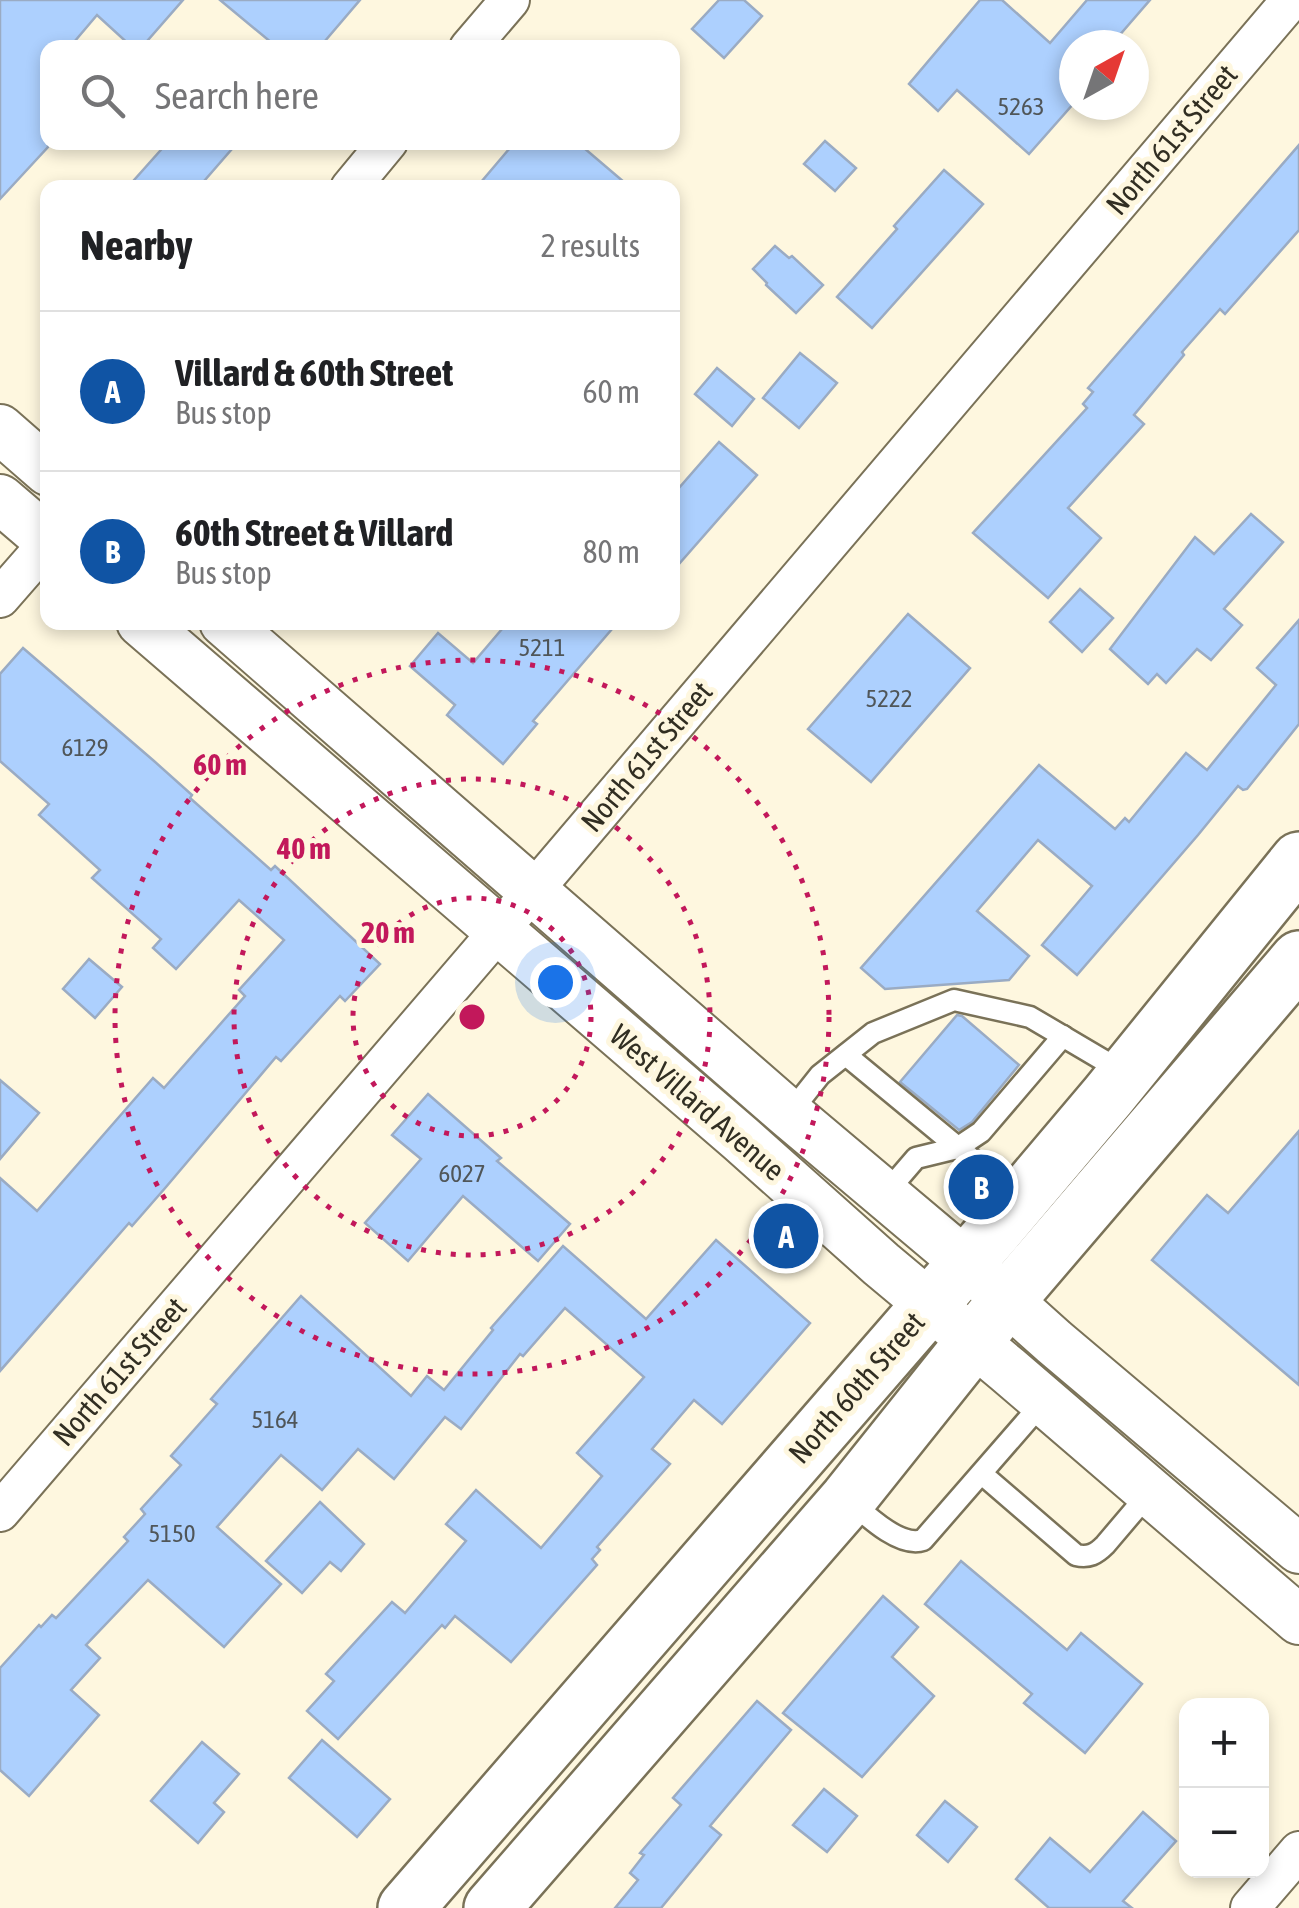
<!DOCTYPE html>
<meta charset="utf-8">
<style>
body{margin:0;font-family:"Asap Condensed",sans-serif;background:#f2f2f2;color:#202124}
.controls{position:absolute;right:30px;bottom:30px;display:grid;overflow:hidden;border-radius:20px;box-shadow:0 5px 15px #0003}
.controls button{width:90px;height:90px;display:grid;place-items:center;padding:0;border:0;border-bottom:2px solid #e0e0e0;background:#fff;color:#202124;font:50px sans-serif}
.compass{position:absolute;left:1059px;top:30px;width:90px;height:90px;border-radius:50%;background:#fff;box-shadow:0 5px 15px #0003;rotate:40deg}
.you{position:absolute;left:555px;top:982px;width:35px;height:35px;margin:-25px;border:8px solid #fff;border-radius:50%;background:#1a73e8;box-shadow:0 0 0 15px #1a73e833}
.badge{display:grid;place-items:center;width:65px;height:65px;border-radius:50%;background:#1054a4;color:#fff;font-size:32px;font-weight:700}
.pin{position:absolute;translate:-50% -50%;border:5px solid #fff;box-shadow:0 2px 10px #0006}
.list{margin:0;padding:0;list-style:none}
h2{display:flex;justify-content:space-between;align-items:center;height:130px;margin:0;padding:0 40px;font-size:42px}
h2 small{font-size:32px;font-weight:400;color:#757577}
.list li{display:grid;grid-template-columns:65px 1fr auto;gap:30px;align-items:center;box-sizing:border-box;height:160px;padding:0 40px;border-top:2px solid #e0e0e0}
.list b{display:block;font-size:38px;white-space:nowrap}
.list p{margin:0;font-size:32px;white-space:nowrap;color:#757577}
.list em{font-size:32px;font-style:normal;color:#757577}
.icon{flex:none;width:55px;height:55px;fill:none;stroke:currentColor;stroke-width:2;stroke-linecap:round;stroke-linejoin:round}
.map{position:relative;flex:none;width:1299px;height:1908px;overflow:hidden}
.search{position:absolute;background:#fff;box-shadow:0 5px 15px #0003;left:40px;top:40px;width:640px;height:110px;display:flex;align-items:center;gap:25px;box-sizing:border-box;padding:0 35px;border-radius:20px;color:#757577;font-size:38px}
.panel{position:absolute;background:#fff;box-shadow:0 5px 15px #0003;left:40px;top:180px;width:640px;height:450px;border-radius:20px}
.map>svg:first-child{display:block}
.building{fill:#add0fe;stroke:#9aabc3;stroke-width:2.5}
.lines{fill:none;stroke-linecap:round;stroke-linejoin:round}
.service-casing{stroke:#7a7258;stroke-width:25}
.minor-casing{stroke:#7a7258;stroke-width:42}
.tertiary-casing{stroke:#7a7258;stroke-width:52}
.secondary-casing{stroke:#7a7258;stroke-width:60}
.service{stroke:#fff;stroke-width:20}
.minor{stroke:#fff;stroke-width:38}
.tertiary{stroke:#fff;stroke-width:48}
.secondary{stroke:#fff;stroke-width:55}
.ring{fill:none;stroke:#c2185b;stroke-width:5;stroke-dasharray:5 10}
.labels{text-anchor:middle;stroke-width:10;stroke-linejoin:round;paint-order:stroke}
.number-label{font-size:25px;fill:#505659}
.street-label{font-size:30px;fill:#312e22;stroke:#fef7df}
.centre{fill:#c2185b;stroke:#fef7df;stroke-width:5}
.ring-label{font-size:30px;text-anchor:middle;font-weight:bold;fill:#c2185b;stroke:#fef7df;stroke-width:10;stroke-linejoin:round;paint-order:stroke}
</style>
<div class="map">
<svg width="1299" height="1908" viewBox="0 0 1299 1908">
<rect width="100%" height="100%" fill="#fef7df"/>
<!-- building -->
<g class="building">
<polygon points="0,0 183,0 141,48 133,48 97,15 69,48 48,48 48,147 0,199"/>
<polygon points="220,0 360,0 319,48 278,48"/>
<polygon points="719,0 744,0 762,16 724,58 692,29"/>
<polygon points="980,0 1002,0 1050,43 1087,0 1150,0 1111,45 1074,45 1074,103 1029,154 957,90 938,111 909,84"/>
<polygon points="825,141 856,168 835,191 804,164"/>
<polygon points="168,142 238,142 198,188 127,188"/>
<polygon points="515,142 577,142 631,188 476,188"/>
<polygon points="1299,145 1299,230 1225,314 1220,309 1182,352 1184,355 1134,415 1144,424 1068,508 1101,538 1048,598 973,533 1087,408 1083,404 1093,392 1088,388"/>
<polygon points="944,170 983,204 872,328 837,297 897,229 894,226"/>
<polygon points="775,246 789,258 792,256 823,285 796,313 766,285 767,283 753,269"/>
<polygon points="800,353 837,383 799,428 763,398"/>
<polygon points="717,368 754,399 732,426 695,394"/>
<polygon points="719,442 757,475 672,572 672,496"/>
<polygon points="1251,514 1283,542 1224,609 1242,625 1211,660 1197,649 1166,683 1157,674 1148,684 1110,649 1195,537 1214,554"/>
<polygon points="1080,589 1113,618 1082,652 1050,622"/>
<polygon points="908,614 970,668 871,782 808,729"/>
<polygon points="1299,620 1299,724 1247,789 1243,790 1238,786 1198,835 1077,975 1042,945 1092,886 1038,840 977,911 1029,956 1009,980 885,989 861,968 1039,765 1115,829 1125,818 1129,822 1186,753 1207,770 1276,685 1257,668"/>
<polygon points="508,622 618,622 533,721 537,724 503,764 447,715 455,705 410,666 438,633 473,663"/>
<polygon points="23,648 154,761 192,795 190,798 271,870 275,866 380,964 345,1001 340,996 281,1061 276,1057 166,1187 132,1226 129,1223 0,1371 0,1178 37,1211 153,1078 164,1088 245,996 239,990 284,940 239,900 176,969 153,948 161,939 92,878 100,870 39,815 49,804 0,761 0,674"/>
<polygon points="89,959 122,987 95,1018 63,989"/>
<polygon points="957,1015 962,1016 1019,1065 972,1122 959,1130 900,1082"/>
<polygon points="0,1080 39,1113 0,1159"/>
<polygon points="428,1094 501,1158 497,1161 570,1224 538,1261 463,1196 408,1261 365,1223 421,1159 392,1135"/>
<polygon points="1299,1131 1299,1385 1152,1260 1207,1195 1228,1213"/>
<polygon points="716,1240 810,1323 722,1424 694,1400 652,1449 670,1464 597,1547 600,1550 592,1559 597,1565 511,1662 455,1616 445,1628 442,1625 338,1739 307,1711 334,1681 326,1674 392,1602 405,1613 466,1541 446,1524 476,1490 541,1548 602,1476 577,1453 644,1377 565,1308 523,1356 520,1354 461,1429 445,1417 394,1479 358,1449 322,1490 281,1455 217,1527 281,1584 224,1647 148,1580 86,1645 100,1658 71,1690 99,1715 29,1796 0,1770 0,1668 39,1625 41,1627 52,1615 56,1618 128,1541 124,1537 145,1514 141,1509 181,1465 171,1456 217,1404 211,1399 301,1296 411,1396 427,1376 444,1390 493,1330 491,1328 563,1246 646,1319"/>
<polygon points="320,1502 364,1544 341,1571 330,1562 302,1593 266,1561"/>
<polygon points="961,1561 1067,1650 1081,1633 1142,1684 1085,1753 1024,1703 1032,1694 925,1604"/>
<polygon points="883,1596 918,1627 892,1657 934,1696 862,1777 783,1713"/>
<polygon points="757,1701 791,1730 710,1826 721,1835 661,1908 615,1908 638,1880 630,1873 644,1855 640,1853 681,1805 673,1798"/>
<polygon points="322,1740 390,1799 357,1837 289,1778"/>
<polygon points="202,1742 239,1774 214,1803 224,1812 198,1843 151,1801"/>
<polygon points="824,1789 857,1816 827,1852 793,1825"/>
<polygon points="945,1801 977,1827 948,1862 917,1835"/>
<polygon points="1143,1812 1176,1841 1123,1901 1132,1908 1049,1908 1016,1879 1050,1838 1090,1872"/>
</g>
<g class="lines">
<defs>
<g id="service">
<polyline points="846,1055 984,1169 1019,1195"/>
<polyline points="789,1114 820,1075 873,1033 954,1000 1030,1017 1125,1073"/>
<polyline points="885,1194 916,1158 957,1148 981,1132 1063,1036"/>
<path d="M 982,1474 L 1076,1555 C 1089,1558 1096,1554 1105,1545 L 1150,1492"/>
<path d="M 849,1500 C 866,1515 900,1548 923,1540 L 1044,1401"/>
</g>
<g id="minor">
<polyline points="469,48 510,0"/>
<polyline points="350,188 388,142"/>
<polyline points="0,598 48,543"/>
<polyline points="0,1512 533,891 1291,0"/>
<polyline points="1250,1908 1299,1851"/>
</g>
<g id="tertiary">
<polyline points="0,429 48,471"/>
<polyline points="0,499 48,540"/>
<polyline points="141,622 741,1139 881,1264 1008,1370 1299,1620"/>
<polyline points="224,622 789,1114 966,1263 1054,1342 1299,1549"/>
</g>
<g id="secondary">
<polyline points="406,1908 994,1231 1108,1096 1299,860"/>
<polyline points="492,1908 848,1499 1007,1300 1299,959"/>
</g>
</defs>
<!-- service casing -->
<use href="#service" class="service-casing"/>
<!-- minor casing -->
<use href="#minor" class="minor-casing"/>
<!-- tertiary casing -->
<use href="#tertiary" class="tertiary-casing"/>
<!-- secondary casing -->
<use href="#secondary" class="secondary-casing"/>
<!-- service -->
<use href="#service" class="service"/>
<!-- minor -->
<use href="#minor" class="minor"/>
<!-- tertiary -->
<use href="#tertiary" class="tertiary"/>
<!-- secondary -->
<use href="#secondary" class="secondary"/>
</g>
<!-- distance rings -->
<g class="ring">
<circle cx="472" cy="1017" r="119"/>
<circle cx="472" cy="1017" r="238"/>
<circle cx="472" cy="1017" r="357"/>
</g>
<g class="labels">
<!-- number labels -->
<g class="number-label">
<text x="1021" y="115">5263</text>
<text x="542" y="656">5211</text>
<text x="889" y="707">5222</text>
<text x="85" y="756">6129</text>
<text x="462" y="1182">6027</text>
<text x="275" y="1428">5164</text>
<text x="172" y="1542">5150</text>
</g>
<!-- street labels -->
<g class="street-label">
<text transform="translate(1172 140) rotate(-50)" y="10">North 61st Street</text>
<text transform="translate(647 757) rotate(-50)" y="10">North 61st Street</text>
<text transform="translate(697 1103) rotate(41)" y="10">West Villard Avenue</text>
<text transform="translate(120 1372) rotate(-49)" y="10">North 61st Street</text>
<text transform="translate(857 1388) rotate(-49)" y="10">North 60th Street</text>
</g>
</g>
<circle cx="472" cy="1017" r="15" class="centre"/>
<g class="ring-label">
<text x="220" y="775">60 m</text>
<text x="304" y="859">40 m</text>
<text x="388" y="943">20 m</text>
</g>
</svg>
<div class="controls">
<button>+</button>
<button>−</button>
</div>
<svg class="compass" viewBox="-18 -18 36 36"><path d="M0-13l5 13h-10z" fill="#e53935"/><path d="M0 13l5-13h-10z" fill="#757577"/></svg>
<div class="you"></div>
<div class="pin badge" style="left:786px;top:1236px">A</div>
<div class="pin badge" style="left:981px;top:1187px">B</div>
<div class="search"><svg class="icon" aria-label="search" viewBox="0 0 24 24"><circle cx="10" cy="10" r="6"/><path d="M15 15l6 6"/></svg>Search here</div>
<section class="panel">
<h2>Nearby<small>2 results</small></h2>
<ul class="list">
<li><span class="badge">A</span><div><b>Villard &amp; 60th Street</b><p>Bus stop</p></div><em>60 m</em></li>
<li><span class="badge">B</span><div><b>60th Street &amp; Villard</b><p>Bus stop</p></div><em>80 m</em></li>
</ul>
</section>
</div>
